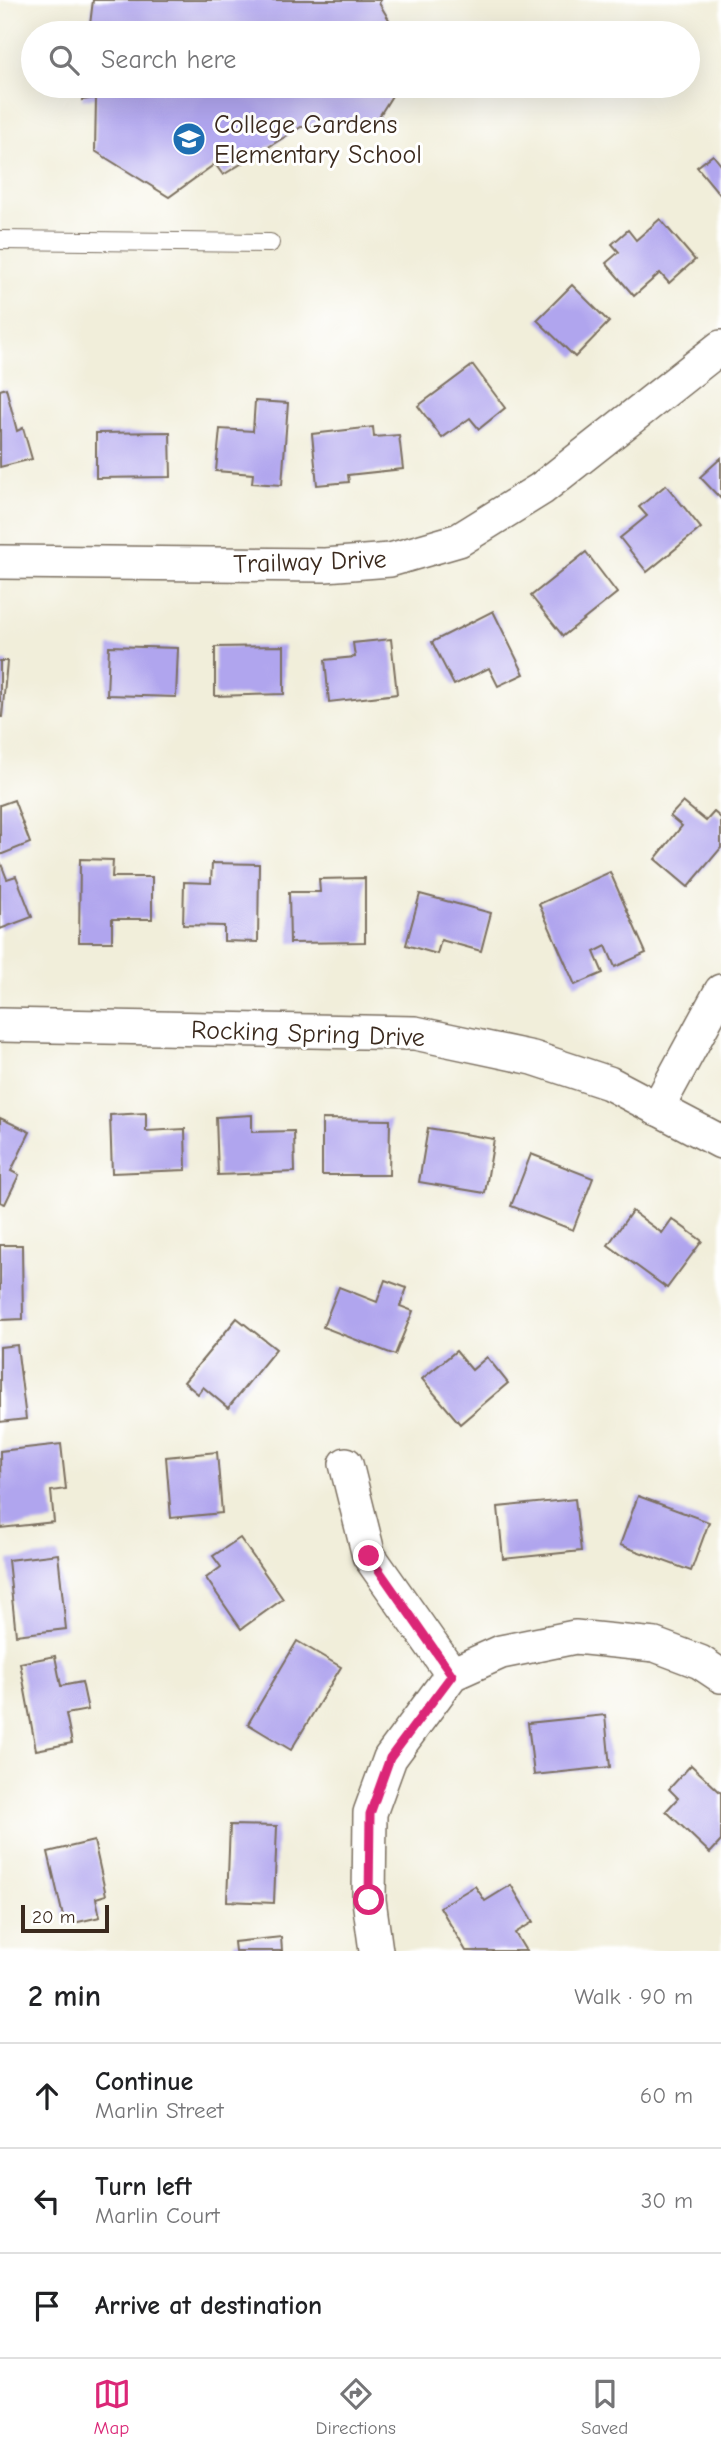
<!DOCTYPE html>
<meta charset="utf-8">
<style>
body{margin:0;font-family:"Comic Neue",sans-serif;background:#f6f6f6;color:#202124}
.scale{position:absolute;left:21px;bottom:18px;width:88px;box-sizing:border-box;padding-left:7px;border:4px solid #3b2a1e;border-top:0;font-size:19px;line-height:24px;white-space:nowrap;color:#3b2a1e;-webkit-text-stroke:5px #fff;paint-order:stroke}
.stop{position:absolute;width:21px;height:21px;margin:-16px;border:5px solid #db2777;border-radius:50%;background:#fff}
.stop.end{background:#db2777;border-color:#fff;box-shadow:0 2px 7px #0008}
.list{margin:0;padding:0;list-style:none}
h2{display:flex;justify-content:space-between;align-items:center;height:91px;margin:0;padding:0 28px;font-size:30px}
h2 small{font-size:23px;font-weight:400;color:#757577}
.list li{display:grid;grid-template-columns:46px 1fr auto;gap:21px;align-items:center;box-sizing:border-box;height:105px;padding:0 28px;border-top:2px solid #e0e0e0}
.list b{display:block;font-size:26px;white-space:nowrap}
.list p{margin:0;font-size:23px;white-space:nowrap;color:#757577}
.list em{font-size:23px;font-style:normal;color:#757577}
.icon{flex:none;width:38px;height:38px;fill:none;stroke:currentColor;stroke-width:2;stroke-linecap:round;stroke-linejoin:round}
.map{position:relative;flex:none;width:721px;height:1951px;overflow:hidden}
.search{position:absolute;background:#fff;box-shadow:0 7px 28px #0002;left:21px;right:21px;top:21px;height:77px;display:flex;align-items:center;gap:18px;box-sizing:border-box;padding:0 24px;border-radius:38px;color:#757577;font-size:26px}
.sheet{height:406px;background:#fff}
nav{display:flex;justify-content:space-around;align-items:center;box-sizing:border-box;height:98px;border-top:2px solid #e0e0e0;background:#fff;font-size:19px;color:#757577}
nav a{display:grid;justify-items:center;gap:4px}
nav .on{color:#db2777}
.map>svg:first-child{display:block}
.building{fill:#b0a5ee}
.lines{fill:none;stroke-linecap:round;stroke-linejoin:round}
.service-casing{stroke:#7b6f60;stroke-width:20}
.minor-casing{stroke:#7b6f60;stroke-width:36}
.service{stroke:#fff;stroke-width:18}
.minor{stroke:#fff;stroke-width:33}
.route{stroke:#db2777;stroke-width:9}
.labels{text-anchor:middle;stroke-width:6;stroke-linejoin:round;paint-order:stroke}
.poi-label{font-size:26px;fill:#3b2a1e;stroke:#fff;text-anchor:start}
.street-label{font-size:26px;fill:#3b2a1e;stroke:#fff}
</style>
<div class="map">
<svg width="721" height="1951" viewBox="0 0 721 1951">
<rect width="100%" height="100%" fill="#fff"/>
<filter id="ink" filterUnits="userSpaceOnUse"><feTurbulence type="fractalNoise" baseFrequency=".0143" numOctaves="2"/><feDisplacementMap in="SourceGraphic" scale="14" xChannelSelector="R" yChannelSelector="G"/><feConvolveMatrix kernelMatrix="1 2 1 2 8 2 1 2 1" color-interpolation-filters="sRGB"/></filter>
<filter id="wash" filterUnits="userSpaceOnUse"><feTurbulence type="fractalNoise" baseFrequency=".00686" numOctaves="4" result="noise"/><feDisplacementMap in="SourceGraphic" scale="28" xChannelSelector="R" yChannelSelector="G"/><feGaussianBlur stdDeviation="1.57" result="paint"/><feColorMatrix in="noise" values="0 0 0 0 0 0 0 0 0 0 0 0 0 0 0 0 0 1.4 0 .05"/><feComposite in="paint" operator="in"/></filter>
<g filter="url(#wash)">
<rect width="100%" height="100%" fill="#f1eeda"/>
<g id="blocks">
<!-- building -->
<g class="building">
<polygon points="93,0 381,0 379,3 397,33 89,33"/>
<polygon points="84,86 398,86 375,123 301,127 223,175 215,164 169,197 95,151 96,98 82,100"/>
<polygon points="713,155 721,165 721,196 697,167"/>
<polygon points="660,219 695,260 669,283 660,273 634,296 606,263 619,252 612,244 628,230 636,240"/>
<polygon points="572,285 609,322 575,357 537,320"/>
<polygon points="473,365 505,408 479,429 470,418 442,438 418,406"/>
<polygon points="6,388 17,431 23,428 32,459 0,467 0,390"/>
<polygon points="255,401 288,403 282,485 252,483 253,474 216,471 220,429 253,431"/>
<polygon points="373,427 374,437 399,435 403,469 348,475 349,482 317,485 312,434"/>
<polygon points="170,432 171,477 96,478 96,433"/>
<polygon points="721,458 721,499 700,477"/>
<polygon points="666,485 701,528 647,572 620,538 647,516 639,507"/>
<polygon points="586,552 617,593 563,636 531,596"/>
<polygon points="493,611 524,674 498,686 489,668 454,685 432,642"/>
<polygon points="391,639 397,694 329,702 325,660 355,657 353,643"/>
<polygon points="109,646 178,648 176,697 107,695"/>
<polygon points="284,646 284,694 215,696 215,647"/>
<polygon points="0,661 7,661 2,717 0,717"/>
<polygon points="14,800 30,843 0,855 0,805"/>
<polygon points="683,802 706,821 714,812 721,818 721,848 688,887 655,859 682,826 670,816"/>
<polygon points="80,859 113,860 112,877 152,877 152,919 112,919 112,942 79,942"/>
<polygon points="0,861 7,879 16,876 32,917 0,929"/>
<polygon points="212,863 259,864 258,942 224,941 224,926 183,925 184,882 211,883"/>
<polygon points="610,872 646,953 615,967 606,946 594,952 603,973 575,985 539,904"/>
<polygon points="365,878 365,942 290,943 289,892 320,892 319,879"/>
<polygon points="420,894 491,913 481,951 441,940 437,954 406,945"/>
<polygon points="146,1113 146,1131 185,1129 186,1170 112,1173 110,1115"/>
<polygon points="252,1115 252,1132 294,1131 295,1172 218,1175 216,1117"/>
<polygon points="0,1118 30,1132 11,1171 19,1175 5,1204 0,1202"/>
<polygon points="322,1119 390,1120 389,1175 322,1175"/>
<polygon points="428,1128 494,1139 485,1193 419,1182"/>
<polygon points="531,1154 593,1178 573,1230 511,1206"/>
<polygon points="632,1211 662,1233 672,1219 702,1241 667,1288 608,1245"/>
<polygon points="0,1245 22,1245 23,1319 0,1320"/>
<polygon points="385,1280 407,1288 400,1306 413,1311 395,1355 323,1327 339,1287 377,1302"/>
<polygon points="237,1318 276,1349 228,1408 203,1387 198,1394 184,1382"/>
<polygon points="17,1345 26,1419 0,1422 0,1347"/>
<polygon points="456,1351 472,1370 487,1357 508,1383 460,1424 422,1379"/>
<polygon points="61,1444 66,1489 51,1491 54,1522 1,1528 0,1451"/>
<polygon points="217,1452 222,1513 171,1518 166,1457"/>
<polygon points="638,1496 709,1522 691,1571 620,1545"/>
<polygon points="575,1499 581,1551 503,1559 498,1507"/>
<polygon points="240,1538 283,1599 241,1629 206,1578 221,1567 213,1556"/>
<polygon points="58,1554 66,1629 16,1635 8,1560"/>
<polygon points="297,1641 341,1667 291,1750 248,1724"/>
<polygon points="55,1656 61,1686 82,1682 88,1710 66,1714 72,1743 36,1750 20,1663"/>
<polygon points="605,1715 610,1767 534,1775 528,1723"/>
<polygon points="691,1765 721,1793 721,1841 710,1853 666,1811 678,1798 669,1789"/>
<polygon points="230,1825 277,1826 274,1903 227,1901"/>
<polygon points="94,1841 106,1895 96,1898 100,1917 65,1925 48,1852"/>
<polygon points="511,1885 533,1922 515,1933 526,1951 466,1951 440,1907 475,1886 485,1901"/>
<polygon points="281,1937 282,1951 235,1951 234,1942"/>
</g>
</g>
</g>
<g filter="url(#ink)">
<use href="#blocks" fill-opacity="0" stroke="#7b6f60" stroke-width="2"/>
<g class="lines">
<defs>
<polyline id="service" points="0,240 270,243"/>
<g id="minor">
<polyline points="0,562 325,565 390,560 459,540 541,489 721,347"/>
<polyline points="0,1025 415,1033 533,1058 609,1083 721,1142"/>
<polyline points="657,1109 721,991"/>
<polyline points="346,1464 369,1556 452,1674"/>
<polyline points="376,1951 369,1900 370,1813 390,1758 452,1674 501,1652 575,1637 655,1645 700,1662 721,1676"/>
</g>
</defs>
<!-- service casing -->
<use href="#service" class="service-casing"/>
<!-- minor casing -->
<use href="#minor" class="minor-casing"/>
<!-- service -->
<use href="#service" class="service"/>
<!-- minor -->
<use href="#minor" class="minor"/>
</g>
</g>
<g class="lines" filter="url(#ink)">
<!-- route -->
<polyline class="route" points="369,1556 452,1675 390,1758 370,1814 369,1900"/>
</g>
<!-- icons -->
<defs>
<symbol id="school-disc" viewBox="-11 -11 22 22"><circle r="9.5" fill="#1f6fb2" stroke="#fff"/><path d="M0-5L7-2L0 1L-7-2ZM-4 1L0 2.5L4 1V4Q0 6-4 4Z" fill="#fff"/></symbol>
</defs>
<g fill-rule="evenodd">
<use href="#school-disc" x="170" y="120" width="38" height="38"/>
</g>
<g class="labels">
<!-- poi labels -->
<g class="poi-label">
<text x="214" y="133">College Gardens<tspan x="214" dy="30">Elementary School</tspan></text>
</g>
<!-- street labels -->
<g class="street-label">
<text transform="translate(310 561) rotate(-2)" y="9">Trailway Drive</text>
<text transform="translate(308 1033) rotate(2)" y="9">Rocking Spring Drive</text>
</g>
</g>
</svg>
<div class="scale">20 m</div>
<div class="stop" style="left:369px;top:1900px"></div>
<div class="stop end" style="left:369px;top:1556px"></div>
<div class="search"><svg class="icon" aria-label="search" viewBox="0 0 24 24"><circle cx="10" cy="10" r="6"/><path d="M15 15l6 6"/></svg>Search here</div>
</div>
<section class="sheet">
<h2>2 min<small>Walk · 90 m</small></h2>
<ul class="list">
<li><svg class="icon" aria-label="ahead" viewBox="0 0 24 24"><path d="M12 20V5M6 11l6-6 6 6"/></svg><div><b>Continue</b><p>Marlin Street</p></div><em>60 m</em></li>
<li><svg class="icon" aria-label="left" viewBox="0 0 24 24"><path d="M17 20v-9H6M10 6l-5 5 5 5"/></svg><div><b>Turn left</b><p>Marlin Court</p></div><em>30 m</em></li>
<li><svg class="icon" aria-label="arrive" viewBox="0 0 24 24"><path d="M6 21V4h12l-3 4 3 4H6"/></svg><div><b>Arrive at destination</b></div></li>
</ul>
</section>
<nav>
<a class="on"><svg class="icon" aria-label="map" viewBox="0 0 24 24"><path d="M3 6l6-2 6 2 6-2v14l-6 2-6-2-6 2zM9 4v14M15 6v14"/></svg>Map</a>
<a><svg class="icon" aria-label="directions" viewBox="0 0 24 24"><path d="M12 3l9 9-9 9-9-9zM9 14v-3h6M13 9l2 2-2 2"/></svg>Directions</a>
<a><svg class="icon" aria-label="saved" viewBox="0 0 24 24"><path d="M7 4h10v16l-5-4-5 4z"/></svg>Saved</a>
</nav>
